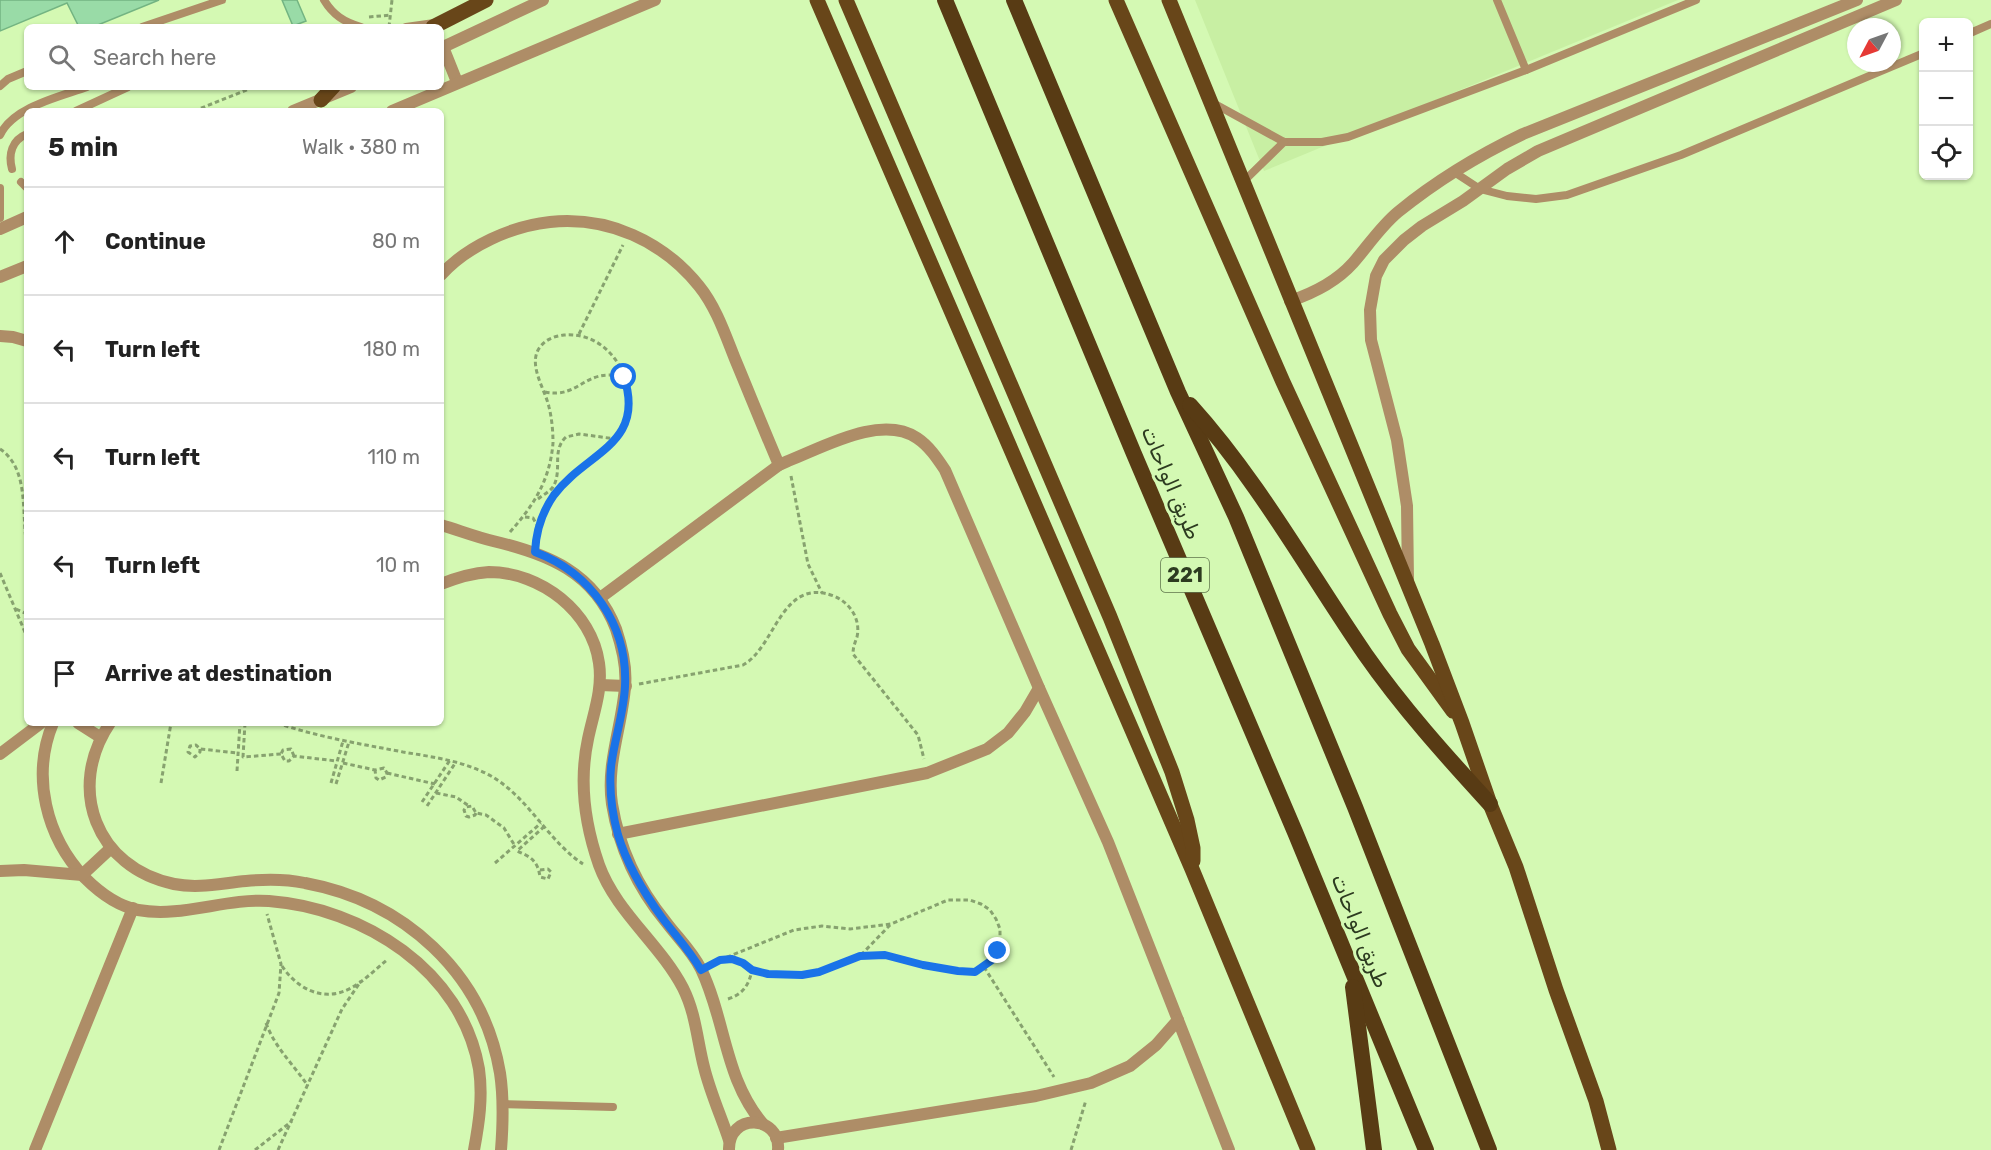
<!DOCTYPE html>
<meta charset="utf-8">
<style>
body{margin:0;font-family:Rubik,"Noto Sans Arabic",sans-serif;background:#f6f6f6;color:#222}
.controls{position:absolute;right:18px;top:18px;display:grid;overflow:hidden;border-radius:9px;box-shadow:0 2px 4px #0004}
.controls button{width:54px;height:54px;display:grid;place-items:center;padding:0;border:0;border-bottom:2px solid #e0e0e0;background:#fff;color:#222;font:30px sans-serif}
.compass{position:absolute;left:1847px;top:18px;width:54px;height:54px;border-radius:50%;background:#fff;box-shadow:0 2px 4px #0004;rotate:229deg}
.stop{position:absolute;width:18px;height:18px;margin:-14px;border:4px solid #1a73e8;border-radius:50%;background:#fff}
.stop.end{background:#1a73e8;border-color:#fff;box-shadow:0 2px 6px #0008}
.list{margin:0;padding:0;list-style:none}
h2{display:flex;justify-content:space-between;align-items:center;height:78px;margin:0;padding:0 24px;font-size:26px}
h2 small{font-size:20px;font-weight:400;color:#767676}
.list li{display:grid;grid-template-columns:39px 1fr auto;gap:18px;align-items:center;box-sizing:border-box;height:108px;padding:0 24px;border-top:2px solid #e0e0e0}
.list b{display:block;font-size:22px;white-space:nowrap}
.list em{font-size:20px;font-style:normal;color:#767676}
.icon{flex:none;width:33px;height:33px;fill:none;stroke:currentColor;stroke-width:2;stroke-linecap:round;stroke-linejoin:round}
.map{position:relative;flex:none;width:1991px;height:1150px;overflow:hidden}
.search{position:absolute;background:#fff;box-shadow:0 2px 4px #0004;left:24px;top:24px;width:420px;height:66px;display:flex;align-items:center;gap:15px;box-sizing:border-box;padding:0 21px;border-radius:9px;color:#767676;font-size:22px}
.panel{position:absolute;background:#fff;box-shadow:0 2px 4px #0004;left:24px;top:108px;width:420px;height:618px;border-radius:9px}
.map>svg:first-child{display:block}
.built{fill:#c8efa3}
.building{fill:#99dba7;stroke:#73b482;stroke-width:1.5}
.lines{fill:none;stroke-linecap:round;stroke-linejoin:round}
.path{stroke:#87a26f;stroke-width:3;stroke-dasharray:4.5 3;stroke-linecap:butt}
.service{stroke:#ae8d67;stroke-width:8}
.minor{stroke:#ae8d67;stroke-width:12}
.tertiary{stroke:#ae8d67;stroke-width:12}
.primary{stroke:#684619;stroke-width:15}
.trunk{stroke:#583b14;stroke-width:16}
.route{stroke:#1a73e8;stroke-width:8}
.labels{text-anchor:middle;stroke-width:6;stroke-linejoin:round;paint-order:stroke}
.shield{fill:#d4f9b3;stroke:#5f744c;stroke-width:1.5}
.shield-label{font-size:20px;font-weight:bold;fill:#2d3b20}
.street-label{font-size:21px;fill:#2d3b20;stroke:#d4f9b3}
</style>
<div class="map">
<svg width="1991" height="1150" viewBox="0 0 1991 1150">
<rect width="100%" height="100%" fill="#d4f9b3"/>
<!-- built -->
<polygon class="built" points="1195,0 1678,0 1264,171"/>
<!-- building -->
<g class="building">
<polygon points="0,0 159,0 93,27 79,27 67,3 0,31"/>
<polygon points="282,0 297,0 306,21 293,26"/>
</g>
<g class="lines">
<!-- path -->
<g class="path">
<polyline points="369,17 391,15"/>
<polyline points="389,27 392,0"/>
<polyline points="194,111 254,87"/>
<polyline points="579,334 623,245"/>
<path d="M 545,392 C 581,399 583,367 624,377"/>
<path d="M 0,449 C 30,469 21,515 27,546"/>
<polyline points="791,476 808,564 822,593"/>
<path d="M 538,499 C 543,495 549,492 553,487 C 563,470 551,451 566,437 L 579,434 L 616,439"/>
<polyline points="525,517 533,518 537,525"/>
<path d="M 510,532 C 534,505 550,480 553,443 C 553,432 552,419 549,407 C 545,389 527,364 540,347 C 546,339 555,336 564,335 C 602,332 628,365 629,401 C 630,446 579,463 555,494 C 545,507 538,523 536,540"/>
<polyline points="0,573 27,637"/>
<polyline points="16,609 27,614"/>
<path d="M 639,684 L 743,665 C 776,647 781,576 834,596 C 850,603 861,619 857,637 C 855,643 853,647 853,654 L 918,735 L 924,759"/>
<polyline points="245,723 243,757 281,754"/>
<path d="M 277,723 C 318,737 361,744 403,752 C 433,757 464,761 491,776 C 529,798 548,841 583,864"/>
<polyline points="200,749 200,752 195,757 188,752 190,746 196,745 200,749 238,753"/>
<polyline points="294,756 291,749 283,750 281,754 285,761 289,761 294,756 337,761"/>
<polyline points="343,763 375,770 384,768 387,773 386,777 379,780 376,778 375,770"/>
<polyline points="237,771 240,723"/>
<polyline points="387,773 435,784"/>
<polyline points="161,783 171,723"/>
<polyline points="331,783 343,741"/>
<polyline points="336,784 349,742"/>
<polyline points="436,793 456,797 469,806"/>
<polyline points="422,802 450,760"/>
<polyline points="427,806 456,762"/>
<polyline points="476,813 475,815 469,817 466,816 464,810 466,807 472,806 476,813 486,815 504,828 515,846"/>
<polyline points="495,863 541,823"/>
<path d="M 540,870 L 548,869 L 551,872 L 548,879 L 540,877 C 538,862 532,857 517,851 L 545,826"/>
<polyline points="861,955 890,925"/>
<polyline points="713,963 720,960 794,930 822,926 850,929 891,924 948,900 970,900 981,904 990,910 996,919 1000,929 1000,940 998,950 992,960 975,972 958,971 923,965 885,955 860,956 819,972 785,976 752,970 743,963 732,959 720,960"/>
<path d="M 282,966 C 297,989 324,1003 351,988 C 364,981 376,969 388,959"/>
<polyline points="984,967 1054,1077"/>
<path d="M 728,999 C 743,994 749,985 752,970"/>
<path d="M 266,1023 C 275,1048 294,1065 308,1086"/>
<polyline points="219,1150 279,993 281,964 267,914"/>
<polyline points="255,1150 292,1121"/>
<polyline points="278,1150 342,1009 361,981"/>
<polyline points="1071,1150 1086,1100"/>
</g>
<!-- service -->
<g class="service">
<path d="M 324,0 C 333,15 344,22 361,27"/>
<polyline points="1497,0 1526,70"/>
<polyline points="142,27 222,0"/>
<polyline points="406,27 434,23"/>
<polyline points="1968,34 1991,24"/>
<polyline points="0,86 8,79 27,71"/>
<polyline points="1213,103 1284,142 1322,142 1348,137 1526,70 1696,0"/>
<polyline points="76,111 128,87"/>
<path d="M 0,135 C 13,107 59,97 87,87"/>
<path d="M 12,169 C 8,154 12,140 27,134"/>
<polyline points="1454,172 1480,189 1507,196 1536,199 1567,195 1681,155 1924,53"/>
<polyline points="1244,181 1284,142"/>
<polyline points="21,182 27,188"/>
<polyline points="0,188 0,218"/>
<polyline points="503,1104 613,1107"/>
</g>
<!-- minor -->
<g class="minor">
<path d="M 441,275 C 467,246 512,226 550,222 C 608,216 663,241 699,286 C 716,307 725,334 735,359 C 750,395 764,430 779,465"/>
<path d="M 1290,301 C 1314,293 1336,282 1353,263 C 1368,246 1380,227 1398,212 C 1436,181 1479,155 1523,134 L 1857,0"/>
<polyline points="0,336 13,337 27,341"/>
<path d="M 441,525 C 458,530 476,537 493,541 C 548,554 594,572 616,629 C 622,647 627,668 625,687 C 622,726 606,764 612,804 C 619,847 638,888 666,922 C 678,938 692,951 701,969 C 726,1021 724,1078 763,1124"/>
<polyline points="1408,580 1407,506 1397,440 1371,340 1370,310 1376,276 1384,260 1404,240 1422,226 1463,201 1507,169 1538,151 1896,0"/>
<path d="M 441,584 C 456,578 473,573 489,572 C 541,572 592,612 599,663 C 603,690 593,714 588,739 C 579,781 585,825 599,865 C 616,912 660,944 683,988 C 696,1014 697,1040 704,1067 C 710,1092 721,1116 729,1140"/>
<path d="M 600,598 L 779,465 L 788,461 C 824,447 881,414 917,438 C 929,446 937,458 945,470 L 1039,688 L 1108,842 L 1229,1150"/>
<polyline points="600,685 626,686"/>
<path d="M 53,723 C 31,776 46,837 85,878 C 99,892 118,906 138,910 C 182,918 225,898 269,901 C 363,908 462,970 479,1069 C 483,1097 479,1123 474,1150"/>
<polyline points="78,723 100,737"/>
<path d="M 110,723 C 66,788 96,868 174,884 C 199,889 222,883 246,881 C 266,879 286,879 305,883 C 403,901 483,972 500,1073 C 504,1099 503,1124 501,1150"/>
<polyline points="0,754 41,723"/>
<polyline points="618,834 927,773 987,749 1008,733 1025,712 1039,688"/>
<polyline points="0,871 24,870 82,875 111,848"/>
<polyline points="776,1138 1036,1096 1091,1083 1130,1066 1156,1045 1178,1020"/>
<polyline points="35,1150 133,908"/>
<path d="M 729,1150 C 728,1112 781,1115 778,1150"/>
</g>
<!-- tertiary -->
<g class="tertiary">
<polyline points="443,47 457,82"/>
<polyline points="441,48 543,0"/>
<polyline points="293,111 351,87"/>
<polyline points="392,111 655,0"/>
<polyline points="0,229 27,217"/>
<polyline points="0,277 27,266"/>
</g>
<!-- primary -->
<g class="primary">
<polyline points="817,0 1192,869 1308,1150"/>
<polyline points="846,0 1110,617 1172,772 1187,820 1193,848 1193,861"/>
<polyline points="1116,0 1283,382 1390,614 1408,649 1453,711"/>
<polyline points="1169,0 1432,644 1462,723 1490,804 1516,867 1556,990 1596,1101 1609,1150"/>
<polyline points="433,27 486,0"/>
<polyline points="321,100 333,87"/>
</g>
<!-- trunk -->
<g class="trunk">
<polyline points="945,0 1134,454 1295,832 1426,1150"/>
<polyline points="1014,0 1178,392 1236,517 1355,807 1489,1150"/>
<path d="M 1190,405 C 1258,480 1308,571 1365,654 C 1402,707 1446,756 1490,804"/>
<polyline points="1353,987 1374,1150"/>
</g>
</g>
<g class="lines">
<!-- route -->
<path class="route" d="M 624,377 C 646,445 586,452 554,495 C 542,512 536,531 535,552 C 591,573 628,625 625,686 C 624,713 614,740 611,767 C 609,789 612,813 618,835 C 627,865 644,893 663,919 C 676,936 690,951 701,970 L 720,960 L 732,959 L 743,963 L 752,970 L 768,974 L 802,975 L 819,972 L 860,956 L 885,955 L 923,965 L 958,971 L 975,972 L 992,960 L 998,951"/>
</g>
<g class="labels">
<!-- shield labels -->
<rect class="shield" x="1161" y="558" width="48" height="34" rx="4.5"/>
<g class="shield-label">
<text x="1185" y="582">221</text>
</g>
<!-- street labels -->
<g class="street-label">
<text transform="translate(1171 483) rotate(67)" y="7">طريق الواحات</text>
<text transform="translate(1360 931) rotate(68)" y="7">طريق الواحات</text>
</g>
</g>
</svg>
<div class="controls">
<button>+</button>
<button>−</button>
<button><svg class="icon" aria-label="locate" viewBox="0 0 24 24"><circle cx="12" cy="12" r="6"/><path d="M12 2v4M12 18v4M2 12h4M18 12h4"/></svg></button>
</div>
<svg class="compass" viewBox="-18 -18 36 36"><path d="M0-13l5 13h-10z" fill="#e53935"/><path d="M0 13l5-13h-10z" fill="#767676"/></svg>
<div class="stop" style="left:624px;top:377px"></div>
<div class="stop end" style="left:998px;top:951px"></div>
<div class="search"><svg class="icon" aria-label="search" viewBox="0 0 24 24"><circle cx="10" cy="10" r="6"/><path d="M15 15l6 6"/></svg>Search here</div>
<section class="panel">
<h2>5 min<small>Walk · 380 m</small></h2>
<ul class="list">
<li><svg class="icon" aria-label="ahead" viewBox="0 0 24 24"><path d="M12 20V5M6 11l6-6 6 6"/></svg><div><b>Continue</b></div><em>80 m</em></li>
<li><svg class="icon" aria-label="left" viewBox="0 0 24 24"><path d="M17 20v-9H6M10 6l-5 5 5 5"/></svg><div><b>Turn left</b></div><em>180 m</em></li>
<li><svg class="icon" aria-label="left" viewBox="0 0 24 24"><path d="M17 20v-9H6M10 6l-5 5 5 5"/></svg><div><b>Turn left</b></div><em>110 m</em></li>
<li><svg class="icon" aria-label="left" viewBox="0 0 24 24"><path d="M17 20v-9H6M10 6l-5 5 5 5"/></svg><div><b>Turn left</b></div><em>10 m</em></li>
<li><svg class="icon" aria-label="arrive" viewBox="0 0 24 24"><path d="M6 21V4h12l-3 4 3 4H6"/></svg><div><b>Arrive at destination</b></div></li>
</ul>
</section>
</div>
